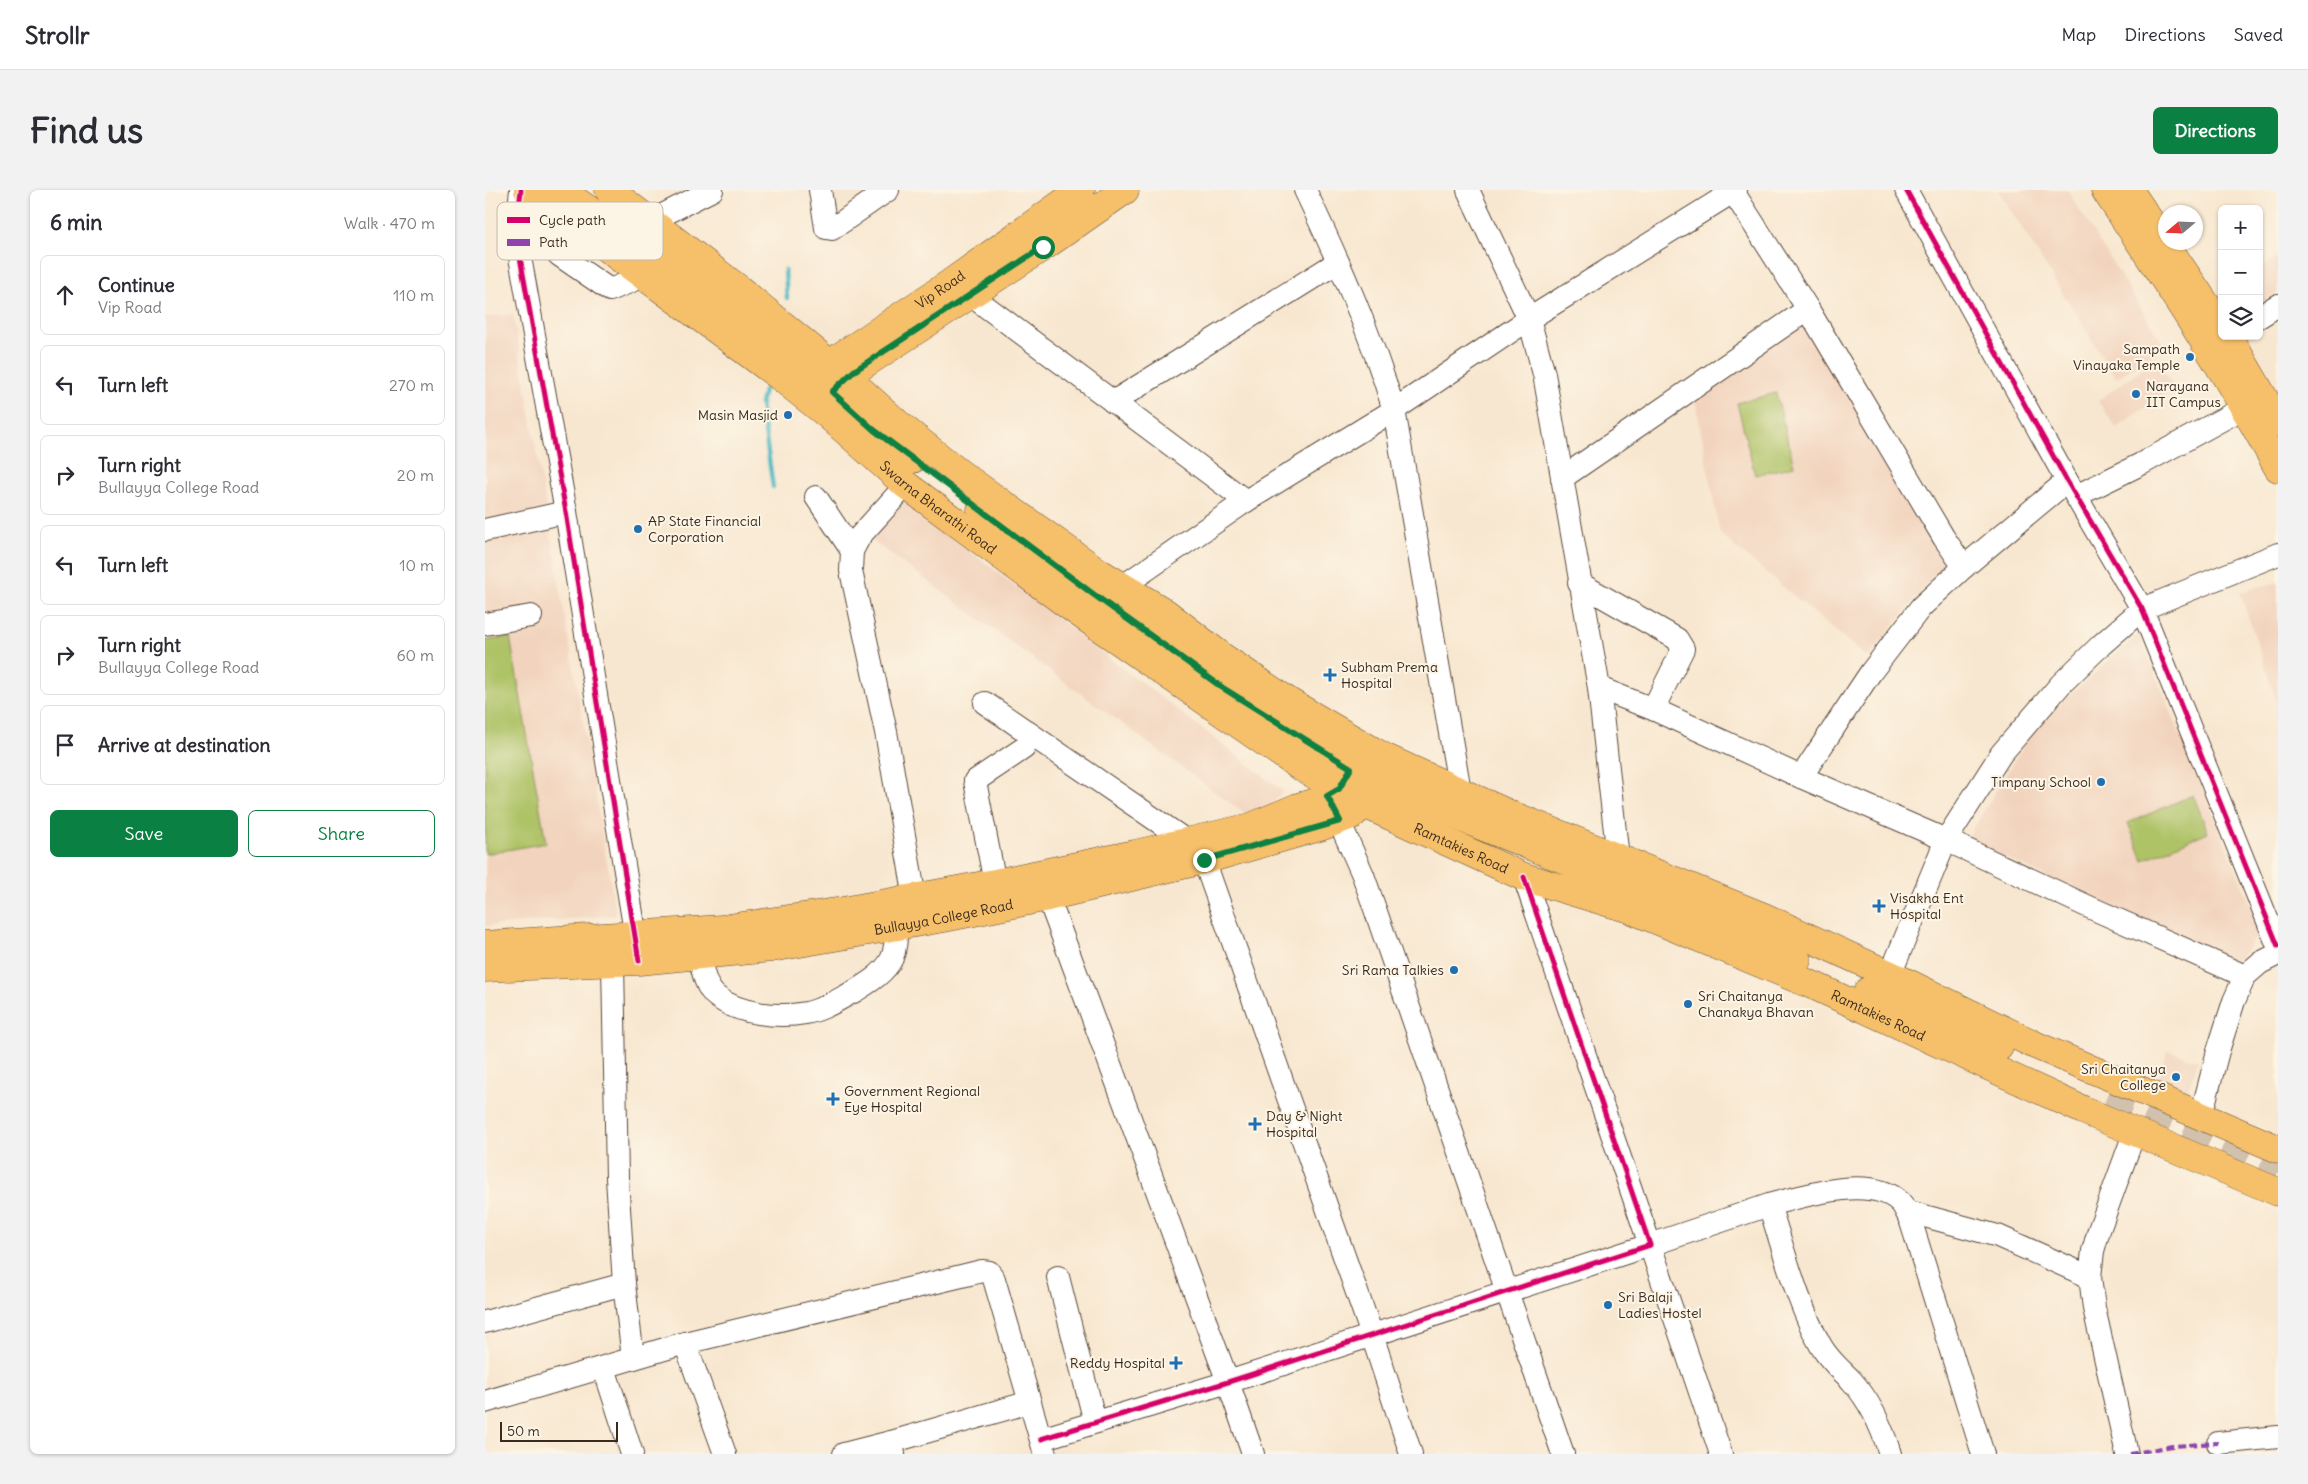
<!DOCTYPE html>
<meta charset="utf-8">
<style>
body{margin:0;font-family:Delius,sans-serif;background:#f2f2f3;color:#2b2b33}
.controls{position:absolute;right:15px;top:15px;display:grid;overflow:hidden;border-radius:8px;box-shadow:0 1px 4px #0004}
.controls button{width:45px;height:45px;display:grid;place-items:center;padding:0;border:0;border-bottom:1px solid #e1e1e2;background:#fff;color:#2b2b33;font:25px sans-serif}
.compass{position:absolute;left:1673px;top:15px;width:45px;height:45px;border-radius:50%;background:#fff;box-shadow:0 1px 4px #0004;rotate:251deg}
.scale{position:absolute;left:15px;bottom:12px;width:118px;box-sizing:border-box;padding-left:5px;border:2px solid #3b2a1e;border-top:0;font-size:14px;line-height:18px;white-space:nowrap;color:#3b2a1e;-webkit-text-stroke:4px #fcf5e5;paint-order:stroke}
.stop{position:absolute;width:15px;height:15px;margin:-11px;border:4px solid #0b8043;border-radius:50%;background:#fff}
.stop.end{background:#0b8043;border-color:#fff;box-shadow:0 1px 5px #0008}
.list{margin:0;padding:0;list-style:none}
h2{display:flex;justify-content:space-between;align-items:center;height:65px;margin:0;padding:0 20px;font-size:21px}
h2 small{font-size:16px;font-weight:400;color:#7c7c81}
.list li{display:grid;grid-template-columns:32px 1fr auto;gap:15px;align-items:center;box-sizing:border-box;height:80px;margin:0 10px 10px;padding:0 10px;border:1px solid #e1e1e2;border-radius:8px}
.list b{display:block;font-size:19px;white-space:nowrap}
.list p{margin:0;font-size:16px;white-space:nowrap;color:#7c7c81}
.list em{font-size:16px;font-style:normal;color:#7c7c81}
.actions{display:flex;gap:10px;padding:15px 20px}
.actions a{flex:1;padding:11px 0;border:1px solid #0b8043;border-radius:8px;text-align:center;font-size:18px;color:#0b8043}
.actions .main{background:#0b8043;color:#fff}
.icon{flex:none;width:28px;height:28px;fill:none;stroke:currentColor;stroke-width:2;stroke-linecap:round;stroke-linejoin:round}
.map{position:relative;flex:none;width:1793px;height:1264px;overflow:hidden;border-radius:8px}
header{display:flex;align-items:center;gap:30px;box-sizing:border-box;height:70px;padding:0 25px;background:#fff;border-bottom:1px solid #e1e1e2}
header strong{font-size:24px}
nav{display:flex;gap:28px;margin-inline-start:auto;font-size:18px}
.intro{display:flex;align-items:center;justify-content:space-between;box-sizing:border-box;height:120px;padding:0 30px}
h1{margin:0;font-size:35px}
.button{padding:12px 22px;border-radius:8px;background:#0b8043;color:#fff;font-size:18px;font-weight:700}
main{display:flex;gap:30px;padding:0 30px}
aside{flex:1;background:#fff;border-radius:8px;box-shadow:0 1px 4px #0004}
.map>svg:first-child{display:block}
.built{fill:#f2d4be}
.green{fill:#aec266;stroke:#747642}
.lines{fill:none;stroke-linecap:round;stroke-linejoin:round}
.stream{stroke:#4ab8c1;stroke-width:4.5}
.major-tunnel{stroke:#d2c1ac;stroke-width:28;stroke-dasharray:28 14;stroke-linecap:butt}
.minor-casing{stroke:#574639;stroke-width:24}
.major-casing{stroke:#574639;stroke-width:29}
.minor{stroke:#fff;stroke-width:22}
.major{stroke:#f6c06b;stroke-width:28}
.quiet{stroke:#8e44ad;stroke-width:4;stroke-dasharray:8 4;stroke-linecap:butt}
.cycleway-casing{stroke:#fcf5e5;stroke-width:8}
.cycleway{stroke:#d6006c;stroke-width:5}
.route{stroke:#0b8043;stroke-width:6}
.poi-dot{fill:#1f6fb2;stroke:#fcf5e5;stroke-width:2}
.labels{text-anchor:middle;stroke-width:4;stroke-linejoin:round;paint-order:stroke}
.street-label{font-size:14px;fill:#3b2a1e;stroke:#fcf5e5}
.poi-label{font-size:14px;fill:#3b2a1e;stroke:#fcf5e5;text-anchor:start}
.key{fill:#fcf5e5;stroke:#c2b8a9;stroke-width:1}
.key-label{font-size:14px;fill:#3b2a1e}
</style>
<header>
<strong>Strollr</strong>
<nav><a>Map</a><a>Directions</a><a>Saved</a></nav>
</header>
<div class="intro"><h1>Find us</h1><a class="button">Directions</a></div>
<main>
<aside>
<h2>6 min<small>Walk · 470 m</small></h2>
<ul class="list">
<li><svg class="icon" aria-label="ahead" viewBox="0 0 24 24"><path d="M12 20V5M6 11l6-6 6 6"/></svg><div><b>Continue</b><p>Vip Road</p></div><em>110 m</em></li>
<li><svg class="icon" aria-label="left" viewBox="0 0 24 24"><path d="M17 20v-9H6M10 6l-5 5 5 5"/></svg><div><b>Turn left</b></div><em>270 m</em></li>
<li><svg class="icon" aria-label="right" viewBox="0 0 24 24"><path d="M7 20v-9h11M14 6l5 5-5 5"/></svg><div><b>Turn right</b><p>Bullayya College Road</p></div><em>20 m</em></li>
<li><svg class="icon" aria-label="left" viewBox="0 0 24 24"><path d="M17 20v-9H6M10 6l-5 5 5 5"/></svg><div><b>Turn left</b></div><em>10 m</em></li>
<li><svg class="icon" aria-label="right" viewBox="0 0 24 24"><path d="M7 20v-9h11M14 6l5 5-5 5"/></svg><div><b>Turn right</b><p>Bullayya College Road</p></div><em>60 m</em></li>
<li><svg class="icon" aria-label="arrive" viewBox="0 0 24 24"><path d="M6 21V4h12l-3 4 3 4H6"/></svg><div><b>Arrive at destination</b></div></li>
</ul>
<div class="actions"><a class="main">Save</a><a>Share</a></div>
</aside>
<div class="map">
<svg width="1793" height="1264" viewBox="0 0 1793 1264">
<rect width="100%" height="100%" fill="#fcf5e5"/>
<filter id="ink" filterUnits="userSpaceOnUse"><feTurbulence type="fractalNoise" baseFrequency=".02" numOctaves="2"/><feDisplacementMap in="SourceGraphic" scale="10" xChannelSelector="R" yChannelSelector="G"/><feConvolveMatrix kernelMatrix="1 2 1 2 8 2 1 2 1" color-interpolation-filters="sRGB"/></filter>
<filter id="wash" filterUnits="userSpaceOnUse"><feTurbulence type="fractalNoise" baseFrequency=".0096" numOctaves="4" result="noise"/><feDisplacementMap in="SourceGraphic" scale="20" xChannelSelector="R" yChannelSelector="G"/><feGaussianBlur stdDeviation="1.12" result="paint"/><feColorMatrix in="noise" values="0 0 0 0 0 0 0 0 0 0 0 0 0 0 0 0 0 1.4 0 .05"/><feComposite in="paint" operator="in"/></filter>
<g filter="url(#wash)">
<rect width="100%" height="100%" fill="#f8e7d0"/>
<!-- built -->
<g class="built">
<polygon points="1513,0 1582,0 1680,157 1631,188"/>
<polygon points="1793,67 1793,102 1776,113 1774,78"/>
<polygon points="28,124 131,725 0,736 0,127"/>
<polygon points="1311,134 1327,137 1463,367 1383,468 1235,344 1209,205"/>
<polygon points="1670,170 1689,197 1631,238 1613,211"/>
<polygon points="417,309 798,601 778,625 767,629 385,349"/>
<polygon points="1793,392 1793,515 1755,402"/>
<polygon points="1654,444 1776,740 1750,776 1482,649 1550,536"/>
<polygon points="1683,860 1713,871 1698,913 1669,903"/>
</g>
<!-- green -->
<g class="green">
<polygon points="1291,203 1309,276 1270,285 1252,213"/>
<polygon points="25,447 61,653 0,664 0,451"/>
<polygon points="1708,605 1723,642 1658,670 1643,633"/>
</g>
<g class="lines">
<!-- stream -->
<g class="stream">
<polyline points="300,80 302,108"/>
<polyline points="279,200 276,214 288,297"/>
</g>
</g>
</g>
<g filter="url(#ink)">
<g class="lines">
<!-- major-tunnel -->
<polyline class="major-tunnel" points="1620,911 1793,983"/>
<defs>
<g id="minor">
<polyline points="36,0 31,45 81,322 153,760"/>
<polyline points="335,0 341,38 347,39 403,0"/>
<path d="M 820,0 C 854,72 886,144 909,220 L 975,601"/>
<polyline points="983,0 1044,129 1059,184 1114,498 1133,668"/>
<polyline points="1247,0 1323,119 1459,348 1479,377"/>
<polyline points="1421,0 1582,291 1657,419 1793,756"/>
<polyline points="79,25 74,65 125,100 159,86"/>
<polyline points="166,31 227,0"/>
<polyline points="484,104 761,311"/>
<polyline points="1774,127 1793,115"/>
<polyline points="628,212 853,72"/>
<polyline points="1077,288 1323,119"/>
<polyline points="421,295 375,346 367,361 366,381 401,542 430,708"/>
<polyline points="1591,306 1656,274 1760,217"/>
<polyline points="331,307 367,361"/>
<polyline points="0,340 81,322"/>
<polyline points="1094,393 1192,449 1198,459 1168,519"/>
<polyline points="638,396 761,311 909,220 1044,129 1251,0"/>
<polyline points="0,434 46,426"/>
<polyline points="1114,498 1168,519 1316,587 1461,650 1604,717 1760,786"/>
<polyline points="500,513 703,652"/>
<polyline points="1316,587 1386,482 1436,417 1479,377 1582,291"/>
<polyline points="847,615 878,685 890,719 1078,1264"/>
<polyline points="719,670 887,1145 926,1264"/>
<polyline points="510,693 490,591 539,558"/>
<polyline points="563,707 743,1192 768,1264"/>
<path d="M 214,765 C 217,778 220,798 232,807 C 254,824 293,828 321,823 C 338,820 354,809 370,801 C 383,793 400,783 407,768 C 411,758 411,749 411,738"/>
<polyline points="128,773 132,988 139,1094 148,1168"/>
<polyline points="1405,785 1461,650 1516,564 1576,494 1616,455 1657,419 1793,364"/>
<polyline points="1716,926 1733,861 1749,811 1760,786 1775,773 1793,764"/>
<path d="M 1284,1015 C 1318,1006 1386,984 1415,1012 C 1420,1017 1423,1025 1426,1032 L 1498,1264"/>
<polyline points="1421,1021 1513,1046 1605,1087"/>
<polyline points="573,1087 610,1232"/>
<polyline points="0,1132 139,1094"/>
<polyline points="200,1153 240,1264"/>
<polyline points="119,1178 147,1264"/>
<polyline points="0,1212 200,1153 497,1081 504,1082 509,1089 560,1264"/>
<polyline points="556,1249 743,1192 1165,1055 1039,687"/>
<polyline points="1733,1253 1793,1247"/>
<polyline points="359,1264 406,1252"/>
<polyline points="409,1264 406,1252 545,1212"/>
<path d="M 1236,1264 L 1165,1055 L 1284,1015 C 1299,1060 1313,1116 1336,1156 C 1344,1170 1355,1179 1366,1190 C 1385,1211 1397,1237 1405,1264"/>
<polyline points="1642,1264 1609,1118 1605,1087 1608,1061 1614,1040 1650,941"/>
</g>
<g id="major">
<path id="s1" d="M 43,0 L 294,186 L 344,226 L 421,295 L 591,421 L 814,576 L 854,599 L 879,614 L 1039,687 L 1145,719 L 1332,797 L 1598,920 L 1793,1002"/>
<polyline points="75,0 193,81 323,180 389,240 428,269"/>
<polyline points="124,0 254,99 361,187 412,233 473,282 615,383 681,423 736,466 806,513 878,555 901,568 1022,623 1279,727 1425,794 1550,855 1793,959"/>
<path d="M 1620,0 C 1681,91 1741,181 1793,278"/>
<polyline points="1644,0 1737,138"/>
<polyline points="1743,146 1793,232"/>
<path id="s2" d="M 339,184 L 356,166 L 464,94 L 596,0"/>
<polyline points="349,199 369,181 558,57 640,0"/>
<polyline points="496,320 738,498 866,578 932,610 1209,722 1312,770"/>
<polyline points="0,755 237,739 358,721 510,693 650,664 766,637 813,617 831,612 854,599 862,585"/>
<path id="s3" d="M 0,778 L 154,771 L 286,758 L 459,728 L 563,707 L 719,670 L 838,636 L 867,625 L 879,614 L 888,600"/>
<polyline points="1383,801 1514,857"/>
</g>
</defs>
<!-- minor casing -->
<use href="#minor" class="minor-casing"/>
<!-- major casing -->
<use href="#major" class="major-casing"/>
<!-- minor -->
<use href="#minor" class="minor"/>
<!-- major -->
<use href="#major" class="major"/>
<!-- quiet -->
<polyline class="quiet" points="1645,1264 1687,1256 1733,1253"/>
<defs>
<g id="cycleway">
<polyline points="36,0 31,45 81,322 154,771"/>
<polyline points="1421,0 1582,291 1657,419 1793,756"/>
<polyline points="556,1249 743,1192 1165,1055 1039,687"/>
</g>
</defs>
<!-- cycleway casing -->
<use href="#cycleway" class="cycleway-casing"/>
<!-- cycleway -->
<use href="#cycleway" class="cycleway"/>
</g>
</g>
<g class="lines" filter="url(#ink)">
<!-- route -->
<polyline class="route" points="558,57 369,181 347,202 389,240 608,404 738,498 866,578 854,599 842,606 855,631 719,670"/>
</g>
<!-- markers -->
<g class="poi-dot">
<circle cx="1705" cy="167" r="5"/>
<circle cx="1651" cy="204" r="5"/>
<circle cx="303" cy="225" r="5"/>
<circle cx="153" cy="339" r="5"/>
<path d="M842.5 477.5h5v5h5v5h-5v5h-5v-5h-5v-5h5z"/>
<circle cx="1616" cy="592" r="5"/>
<path d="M1391.5 708.5h5v5h5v5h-5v5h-5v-5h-5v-5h5z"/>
<circle cx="969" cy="780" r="5"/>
<circle cx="1203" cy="814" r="5"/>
<circle cx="1691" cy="887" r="5"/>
<path d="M345.5 901.5h5v5h5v5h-5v5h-5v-5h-5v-5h5z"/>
<path d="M767.5 926.5h5v5h5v5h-5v5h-5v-5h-5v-5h5z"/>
<circle cx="1123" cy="1115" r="5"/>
<path d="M688.5 1165.5h5v5h5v5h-5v5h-5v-5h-5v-5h5z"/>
</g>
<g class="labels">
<!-- street labels -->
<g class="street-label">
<text dy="5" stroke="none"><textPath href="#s2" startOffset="144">Vip Road</textPath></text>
<text dy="5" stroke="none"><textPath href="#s1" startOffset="519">Swarna Bharathi Road</textPath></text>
<text dy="5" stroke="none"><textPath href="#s1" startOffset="1145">Ramtakies Road</textPath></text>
<text dy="5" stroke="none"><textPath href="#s3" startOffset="462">Bullayya College Road</textPath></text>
<text dy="5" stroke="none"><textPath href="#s1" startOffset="1595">Ramtakies Road</textPath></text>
</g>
<!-- poi labels -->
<g class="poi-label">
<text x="1695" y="164" text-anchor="end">Sampath<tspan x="1695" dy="16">Vinayaka Temple</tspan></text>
<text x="1661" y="201">Narayana<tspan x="1661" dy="16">IIT Campus</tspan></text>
<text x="293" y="230" text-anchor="end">Masin Masjid</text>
<text x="163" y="336">AP State Financial<tspan x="163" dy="16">Corporation</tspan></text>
<text x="856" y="482">Subham Prema<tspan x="856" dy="16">Hospital</tspan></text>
<text x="1606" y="597" text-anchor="end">Timpany School</text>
<text x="1405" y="713">Visakha Ent<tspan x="1405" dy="16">Hospital</tspan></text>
<text x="959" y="785" text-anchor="end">Sri Rama Talkies</text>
<text x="1213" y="811">Sri Chaitanya<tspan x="1213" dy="16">Chanakya Bhavan</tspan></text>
<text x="1681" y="884" text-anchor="end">Sri Chaitanya<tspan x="1681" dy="16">College</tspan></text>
<text x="359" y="906">Government Regional<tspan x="359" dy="16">Eye Hospital</tspan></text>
<text x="781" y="931">Day &amp; Night<tspan x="781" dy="16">Hospital</tspan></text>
<text x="1133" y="1112">Sri Balaji<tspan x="1133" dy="16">Ladies Hostel</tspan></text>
<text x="680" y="1178" text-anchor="end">Reddy Hospital</text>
</g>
</g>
<!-- legend -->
<rect x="12" y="12" width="166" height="58" rx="8" class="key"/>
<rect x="22" y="27" width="23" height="6" fill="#d6006c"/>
<rect x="22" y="49" width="23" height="7" fill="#8e44ad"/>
<g class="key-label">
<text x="54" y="35">Cycle path</text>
<text x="54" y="57">Path</text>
</g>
</svg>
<div class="controls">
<button>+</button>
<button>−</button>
<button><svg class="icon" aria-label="layers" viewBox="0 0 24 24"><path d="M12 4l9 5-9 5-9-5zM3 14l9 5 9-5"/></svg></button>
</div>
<svg class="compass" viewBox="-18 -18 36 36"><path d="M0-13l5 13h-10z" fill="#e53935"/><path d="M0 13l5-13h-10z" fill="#7c7c81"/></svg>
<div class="scale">50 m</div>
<div class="stop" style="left:558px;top:57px"></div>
<div class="stop end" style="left:719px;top:670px"></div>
</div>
</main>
